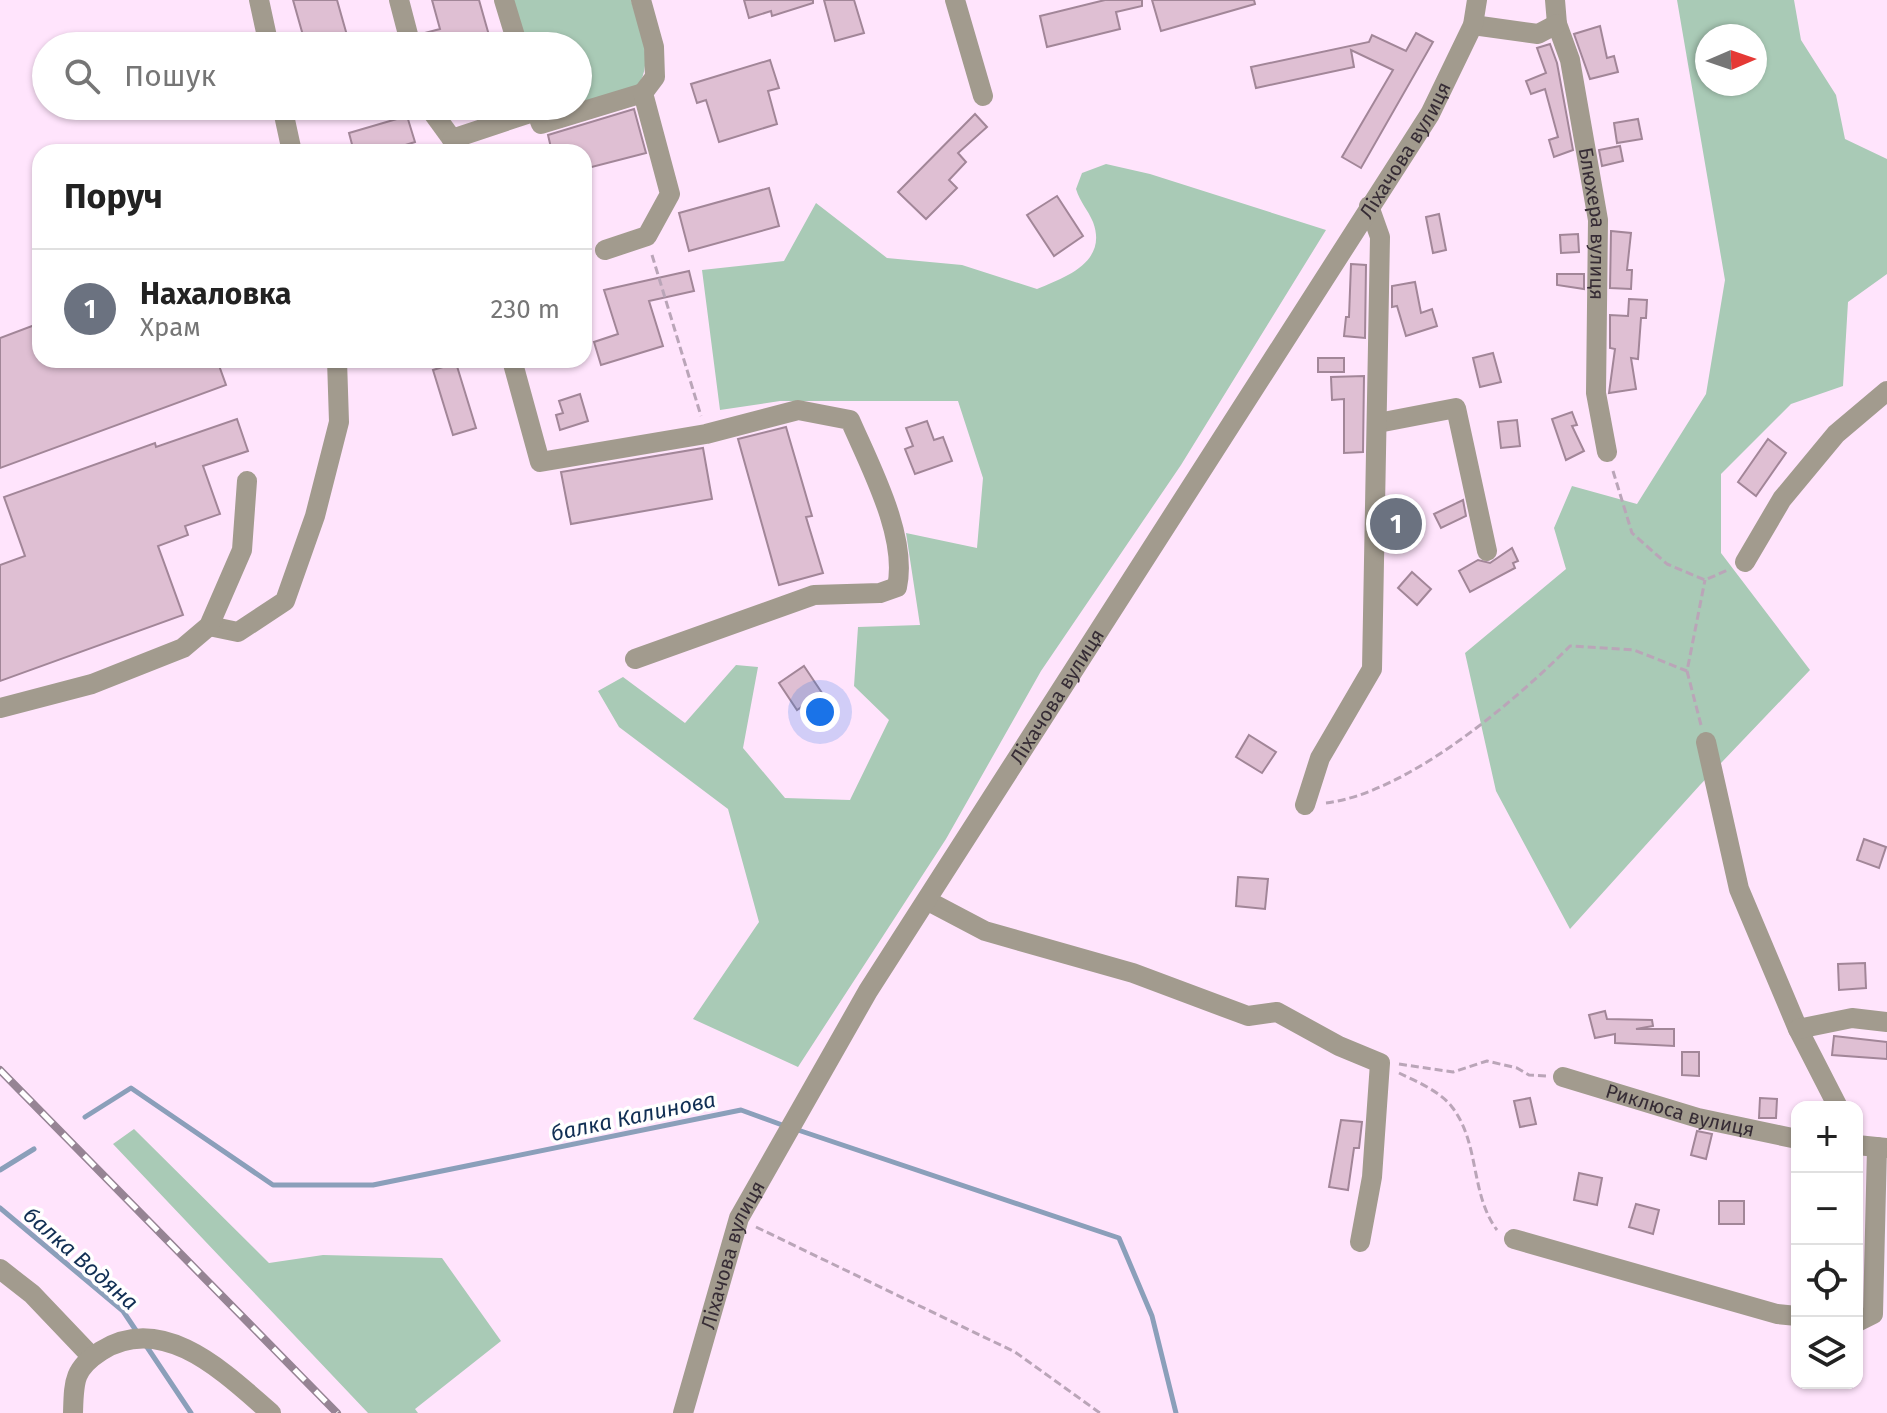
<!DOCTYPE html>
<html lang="uk">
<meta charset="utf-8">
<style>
body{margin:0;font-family:"Fira Sans",sans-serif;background:#f6f6f6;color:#222}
.controls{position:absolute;right:24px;bottom:24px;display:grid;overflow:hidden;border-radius:16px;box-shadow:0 2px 6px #0004}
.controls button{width:72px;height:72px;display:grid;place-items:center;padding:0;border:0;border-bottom:2px solid #e0e0e0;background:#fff;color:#222;font:40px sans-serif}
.compass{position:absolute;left:1695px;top:24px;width:72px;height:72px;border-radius:50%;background:#fff;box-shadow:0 2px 6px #0004;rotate:88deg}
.you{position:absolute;left:820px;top:712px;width:28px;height:28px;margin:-20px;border:6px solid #fff;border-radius:50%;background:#1a73e8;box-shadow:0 0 0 12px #1a73e833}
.badge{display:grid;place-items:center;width:52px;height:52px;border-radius:50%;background:#1f6558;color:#fff;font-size:26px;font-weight:700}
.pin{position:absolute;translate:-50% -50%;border:4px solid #fff;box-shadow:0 2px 8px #0006}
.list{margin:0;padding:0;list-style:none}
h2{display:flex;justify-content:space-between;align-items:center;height:104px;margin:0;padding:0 32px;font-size:34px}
h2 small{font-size:26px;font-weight:400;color:#767676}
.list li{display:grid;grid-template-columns:52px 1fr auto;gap:24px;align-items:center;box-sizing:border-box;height:120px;padding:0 32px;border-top:2px solid #e0e0e0}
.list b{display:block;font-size:30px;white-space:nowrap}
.list p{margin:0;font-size:26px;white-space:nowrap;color:#767676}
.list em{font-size:26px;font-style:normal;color:#767676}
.icon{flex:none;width:44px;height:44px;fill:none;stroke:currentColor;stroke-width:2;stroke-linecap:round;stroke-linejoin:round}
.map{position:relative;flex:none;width:1887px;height:1413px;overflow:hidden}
.search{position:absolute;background:#fff;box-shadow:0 2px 6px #0004;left:32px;top:32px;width:560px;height:88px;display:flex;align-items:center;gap:20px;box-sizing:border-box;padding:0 28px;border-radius:44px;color:#767676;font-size:30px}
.panel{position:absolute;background:#fff;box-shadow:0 2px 6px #0004;left:32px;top:144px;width:560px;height:224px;border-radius:24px}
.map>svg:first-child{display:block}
.green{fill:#a9cab6;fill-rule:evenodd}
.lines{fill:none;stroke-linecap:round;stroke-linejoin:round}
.stream{stroke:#8b9fba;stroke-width:5}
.building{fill:#dfbfd3;stroke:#a28698;stroke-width:2}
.path{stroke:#baa5b8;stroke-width:3;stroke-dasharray:8 4;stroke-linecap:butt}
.minor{stroke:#a29b8e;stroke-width:20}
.rail-casing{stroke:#968494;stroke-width:8}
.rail{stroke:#fff;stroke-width:5;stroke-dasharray:15;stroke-linecap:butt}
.labels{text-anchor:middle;stroke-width:7;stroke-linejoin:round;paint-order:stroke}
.street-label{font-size:20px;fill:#362c35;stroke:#fff}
.water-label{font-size:22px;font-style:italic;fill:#112f54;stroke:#fff}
</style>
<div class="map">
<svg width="1887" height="1413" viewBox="0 0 1887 1413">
<rect width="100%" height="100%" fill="#ffe4fc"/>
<!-- green -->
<g class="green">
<path d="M 513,0 L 631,0 C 639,29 658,67 633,91 L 561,113 L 550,112 L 544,106 L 578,106 L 578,46 L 526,46 Z"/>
<path d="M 1677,0 L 1794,0 L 1801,40 L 1836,95 L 1845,139 L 1887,159 L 1887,274 L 1848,302 L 1843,386 L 1791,404 L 1721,474 L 1721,553 L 1810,670 L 1700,785 L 1570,929 L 1496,791 L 1465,653 L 1566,569 L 1554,528 L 1572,486 L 1637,504 L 1706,394 L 1725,280 ZM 1707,36 L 1755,36 L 1755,84 L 1707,84 Z"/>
<path d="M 1106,164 L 1150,174 L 1326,230 L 1181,465 L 1041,671 L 946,839 L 798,1067 L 693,1019 L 759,922 L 728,809 L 619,727 L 598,691 L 623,677 L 685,723 L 736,665 L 758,667 L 743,748 L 785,798 L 850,800 L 889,720 L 854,686 L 858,627 L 920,625 L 906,533 L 977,548 L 983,478 L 958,401 L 780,401 L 720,410 L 702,270 L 784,261 L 816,203 L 887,258 L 962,265 L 1037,289 C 1066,277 1108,262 1093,222 C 1088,210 1080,202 1076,189 L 1082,173 Z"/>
<polygon points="134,1129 269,1263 323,1255 442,1258 501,1341 415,1409 418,1413 368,1413 113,1144"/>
</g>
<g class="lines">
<!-- stream -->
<g class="stream">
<polyline points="85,1117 131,1088 273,1185 373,1185 741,1110 785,1126"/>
<polyline points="795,1129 1119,1238 1152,1316 1176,1413"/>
<polyline points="0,1170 34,1149"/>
<polyline points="0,1208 123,1311 139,1335"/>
<polyline points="145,1344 191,1413"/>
</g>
</g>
<!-- building -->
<g class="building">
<polygon points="293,0 337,0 350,46 306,46"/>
<polygon points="432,0 479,0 492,46 424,46 421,34 440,29"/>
<polygon points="744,0 813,0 813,3 772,16 771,11 749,18"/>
<polygon points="824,0 854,0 864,33 835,41"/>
<polygon points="1105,0 1142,0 1142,6 1116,12 1120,29 1047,47 1040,16"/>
<polygon points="1152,0 1254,0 1255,4 1161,31"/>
<polygon points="1600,26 1607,58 1614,56 1618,72 1590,79 1574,34"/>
<polygon points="1416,33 1433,42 1361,168 1342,157 1393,70 1351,50 1354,67 1256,88 1251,67 1369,42 1372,35 1406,51"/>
<polygon points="1550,44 1557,63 1573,150 1554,157 1549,140 1558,137 1545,89 1531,94 1526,81 1546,73 1537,48"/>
<polygon points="770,60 779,88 768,91 777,124 719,142 706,100 697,103 691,84"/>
<polygon points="634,109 646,153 584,169 584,152 552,152 548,135"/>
<polygon points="975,114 987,127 958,153 966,162 949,180 957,188 926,219 898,192"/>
<polygon points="407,116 415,142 383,152 354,152 349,133"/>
<polygon points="1638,119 1642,139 1617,143 1614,123"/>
<polygon points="1620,146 1623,161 1602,166 1599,150"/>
<polygon points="769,188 779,226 689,251 679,213"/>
<polygon points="1057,196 1083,236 1054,256 1027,215"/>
<polygon points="1439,214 1446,250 1433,253 1426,217"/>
<polygon points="1611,231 1631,233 1627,270 1632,270 1631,289 1610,288"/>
<polygon points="1578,234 1579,252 1561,253 1560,235"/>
<polygon points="1351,264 1366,265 1365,338 1344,336 1346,317 1349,317"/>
<polygon points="689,271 694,291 649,301 663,346 601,365 594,342 618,334 604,290"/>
<polygon points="1557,274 1584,274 1584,289 1557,285"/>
<polygon points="1415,282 1421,313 1432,309 1437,326 1406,336 1397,306 1392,307 1392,286"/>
<polygon points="1629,299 1647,300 1646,318 1641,318 1638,359 1631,358 1636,389 1609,393 1615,349 1610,348 1610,315 1628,316"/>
<polygon points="40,323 40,360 217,360 226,385 0,468 0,338"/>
<polygon points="1493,353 1501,382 1480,387 1473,358"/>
<rect x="1318" y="358" width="26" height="14"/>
<polygon points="456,363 476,428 453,435 433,370"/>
<polygon points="1364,376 1363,452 1344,453 1344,399 1332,400 1331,377"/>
<polygon points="580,394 588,421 560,430 556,415 563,413 559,401"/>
<polygon points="1572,412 1577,425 1572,426 1584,451 1566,460 1552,419"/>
<polygon points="237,419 248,451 203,466 220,514 185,526 188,535 158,546 183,615 0,681 0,565 25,556 4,497 155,443 156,447"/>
<polygon points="1517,420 1520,446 1501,448 1498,422"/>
<polygon points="927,421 934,440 943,437 952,461 915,474 905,449 913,446 906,428"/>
<polygon points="786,427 812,516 806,517 823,573 779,585 738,439"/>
<polygon points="1768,439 1786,453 1756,496 1738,482"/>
<polygon points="703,448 712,499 571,524 561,472"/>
<polygon points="1463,500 1466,516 1441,528 1434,514"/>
<polygon points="1512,548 1518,561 1513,563 1515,568 1470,592 1459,571 1478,560 1490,563"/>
<polygon points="1412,572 1431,589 1417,605 1398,588"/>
<polygon points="804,666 822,693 797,710 779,683"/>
<polygon points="1249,735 1276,752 1262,773 1236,757"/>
<polygon points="1864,839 1886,847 1879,868 1857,860"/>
<polygon points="1238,877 1268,879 1265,909 1236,906"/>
<polygon points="1865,963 1866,988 1839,990 1838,964"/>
<polygon points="1605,1011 1607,1019 1652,1020 1653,1026 1636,1029 1674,1029 1674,1046 1615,1043 1615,1034 1595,1038 1589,1015"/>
<polygon points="1834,1036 1887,1042 1887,1059 1832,1055"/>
<polygon points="1682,1052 1699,1052 1699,1076 1682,1075"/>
<polygon points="1530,1098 1536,1124 1520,1127 1514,1101"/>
<polygon points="1760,1098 1777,1099 1776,1118 1759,1118"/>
<polygon points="1341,1120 1362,1122 1359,1148 1354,1148 1348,1190 1329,1187"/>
<polygon points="1697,1131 1712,1134 1706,1159 1691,1155"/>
<polygon points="1579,1173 1602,1178 1597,1205 1574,1200"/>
<rect x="1719" y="1201" width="25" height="23"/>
<polygon points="1636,1204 1659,1210 1653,1234 1629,1227"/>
</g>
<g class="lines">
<!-- path -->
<g class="path">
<polyline points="652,255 701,416"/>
<polyline points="1613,471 1632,533 1667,564 1705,580 1730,569"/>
<polyline points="1701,725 1687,671 1705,580"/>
<path d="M 1326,803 C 1407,793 1513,703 1570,646 L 1634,650 L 1687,671"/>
<polyline points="1399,1064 1453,1072 1487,1061 1517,1068 1529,1075 1546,1076"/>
<path d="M 1399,1073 C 1416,1081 1441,1092 1452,1107 C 1480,1143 1470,1194 1497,1230"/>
<polyline points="756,1227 1015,1352 1100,1413"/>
</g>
<!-- minor -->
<g class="minor">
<polyline points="259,0 269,46"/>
<polyline points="399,0 411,46"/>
<polyline points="504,0 518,46"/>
<polyline points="955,0 983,96"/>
<path id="s1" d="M 1555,0 L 1557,24 L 1570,60 L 1598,220 L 1596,393 L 1607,452"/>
<polyline points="1473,25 1538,34 1557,24"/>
<polyline points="282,106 292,152"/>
<polyline points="428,106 452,139"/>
<polyline points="456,152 452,139 536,111 541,124 643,93"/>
<polyline points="605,250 647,236 670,194 643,93 655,77 654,47 641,0"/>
<path d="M 512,360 L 540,462 L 706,434 L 798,410 L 850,420 C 870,466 908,537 897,587 L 880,593 L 814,595 L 635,659"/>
<polyline points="1378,423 1456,408 1487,551"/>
<polyline points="1745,562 1782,499 1836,434 1887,391"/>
<polyline points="209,626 238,632 285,601 315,516 339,422 337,360"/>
<polyline points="0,708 92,684 183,648 209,626 242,550 247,481"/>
<polyline points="1706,742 1739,889 1798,1029 1838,1107"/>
<polyline points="1305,805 1320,758 1372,669 1380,237 1369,206"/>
<polyline points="928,901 985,931 1133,973 1248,1016 1277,1012 1339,1046 1380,1063 1372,1177 1360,1242"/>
<polyline points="1798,1029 1852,1018 1887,1022"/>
<path id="s2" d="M 1563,1077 L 1698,1118 L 1797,1139"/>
<polyline points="1857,1145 1887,1148"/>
<polyline points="1514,1239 1777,1314 1797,1316"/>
<polyline points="0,1269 32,1294 92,1357"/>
<polyline points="1857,1322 1873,1314 1877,1147"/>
<path d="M 73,1413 C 74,1382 73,1369 101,1351 C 164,1311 227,1375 271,1413"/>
<path id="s3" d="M 683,1413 L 739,1218 L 868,991 L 1430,114 L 1473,25 L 1477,0"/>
</g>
<defs>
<polyline id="rail" points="0,1070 337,1413"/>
</defs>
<!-- rail casing -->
<use href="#rail" class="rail-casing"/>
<!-- rail -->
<use href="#rail" class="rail"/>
</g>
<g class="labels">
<!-- street labels -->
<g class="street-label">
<text dy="7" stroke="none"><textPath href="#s3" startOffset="1462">Ліхачова вулиця</textPath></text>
<text dy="7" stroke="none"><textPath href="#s1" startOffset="228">Блюхера вулиця</textPath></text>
<text dy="7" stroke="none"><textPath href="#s3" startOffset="814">Ліхачова вулиця</textPath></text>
<text dy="7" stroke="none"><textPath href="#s2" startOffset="122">Риклюса вулиця</textPath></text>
<text dy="7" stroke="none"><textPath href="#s3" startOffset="166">Ліхачова вулиця</textPath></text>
</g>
<!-- water labels -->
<g class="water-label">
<text transform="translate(633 1116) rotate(-12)" y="8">балка Калинова</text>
<text transform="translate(81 1258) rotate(41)" y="8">балка Водяна</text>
</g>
</g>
</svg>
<div class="controls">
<button>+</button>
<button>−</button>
<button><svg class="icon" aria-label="locate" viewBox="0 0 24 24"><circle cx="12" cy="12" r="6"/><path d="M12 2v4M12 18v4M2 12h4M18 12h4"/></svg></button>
<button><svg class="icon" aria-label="layers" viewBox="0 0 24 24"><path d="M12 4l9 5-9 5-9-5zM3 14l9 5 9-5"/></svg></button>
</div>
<svg class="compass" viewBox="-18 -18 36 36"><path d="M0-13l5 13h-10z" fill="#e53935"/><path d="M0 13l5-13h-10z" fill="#767676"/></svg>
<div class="you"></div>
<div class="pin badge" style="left:1396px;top:524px;background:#6b7280">1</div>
<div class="search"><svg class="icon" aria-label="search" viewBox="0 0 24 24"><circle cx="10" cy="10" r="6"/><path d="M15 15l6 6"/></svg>Пошук</div>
<section class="panel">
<h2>Поруч<small></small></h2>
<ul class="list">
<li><span class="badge" style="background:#6b7280">1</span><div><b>Нахаловка</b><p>Храм</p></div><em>230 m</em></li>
</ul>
</section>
</div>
